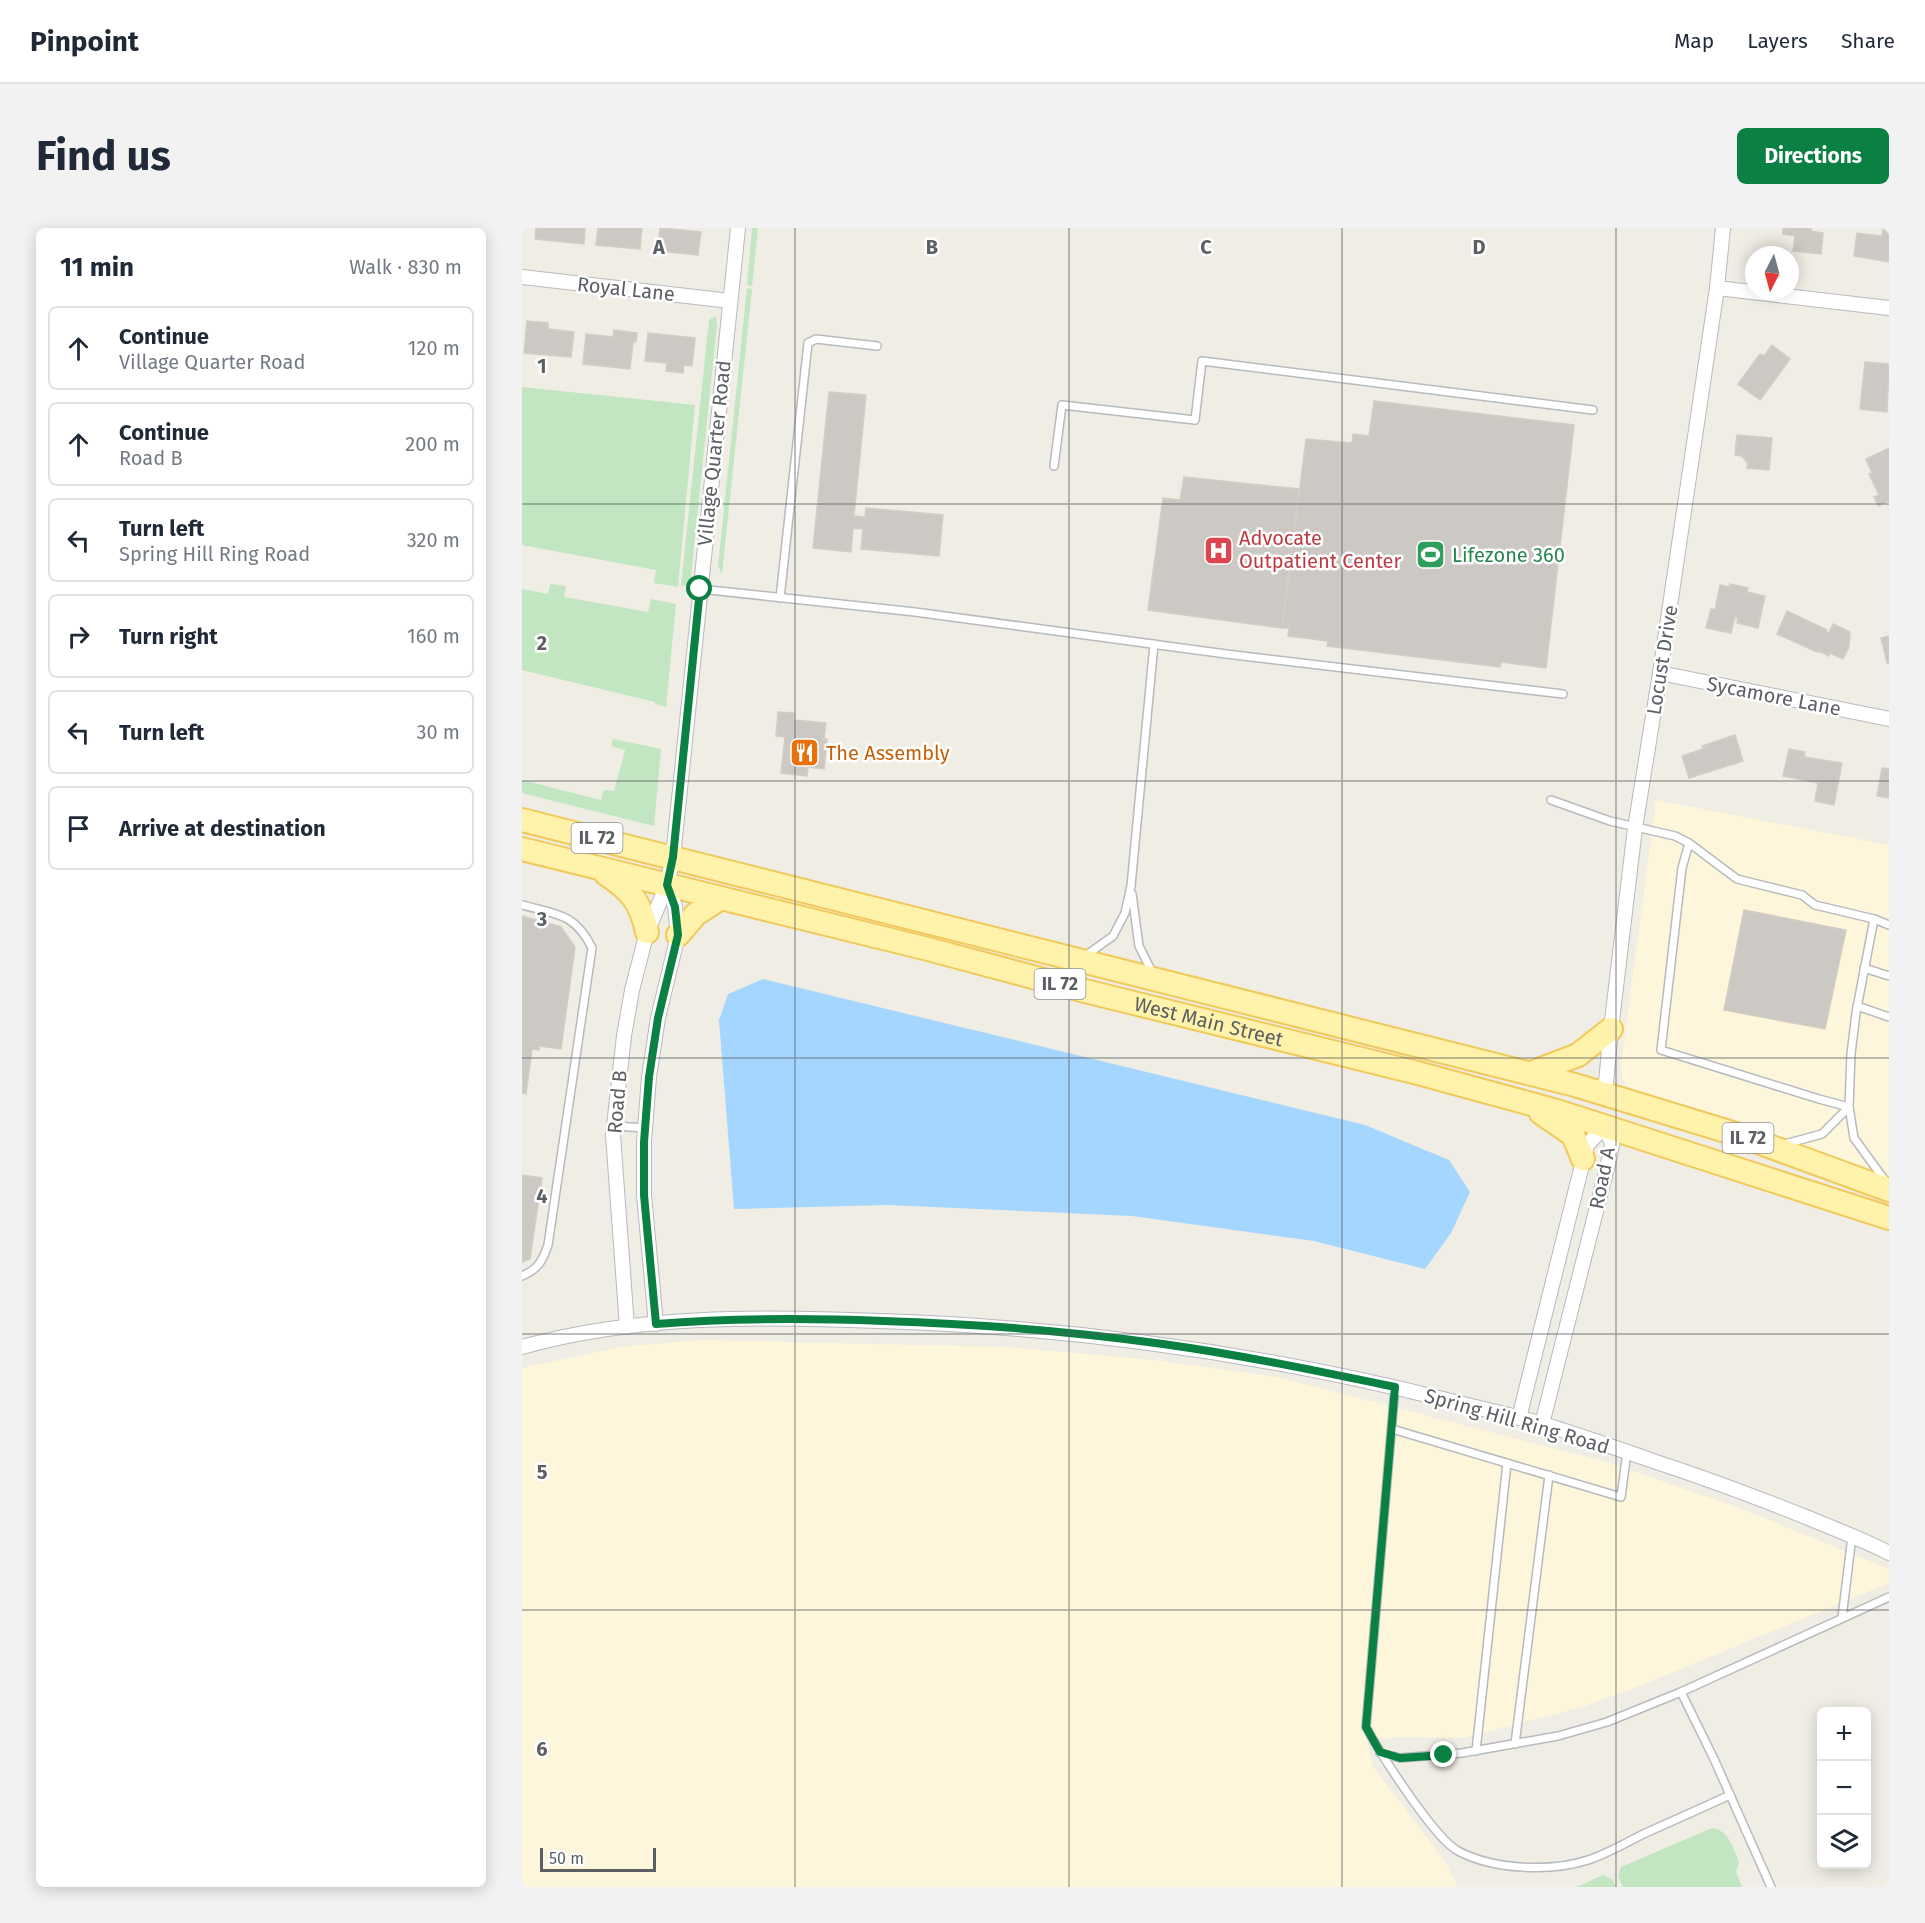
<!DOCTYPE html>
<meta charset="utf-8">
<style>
body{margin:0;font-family:"Fira Sans",sans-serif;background:#f2f2f3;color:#1f2937}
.controls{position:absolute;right:18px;bottom:18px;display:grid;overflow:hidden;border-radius:9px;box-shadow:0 3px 15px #0003}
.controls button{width:54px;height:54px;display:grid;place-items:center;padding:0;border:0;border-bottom:2px solid #e0e1e3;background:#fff;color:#1f2937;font:30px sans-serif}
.compass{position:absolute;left:1223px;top:18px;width:54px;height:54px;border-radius:50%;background:#fff;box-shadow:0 3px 15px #0003;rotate:186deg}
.scale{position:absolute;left:18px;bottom:15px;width:116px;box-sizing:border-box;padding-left:6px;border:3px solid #5c6065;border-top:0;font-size:16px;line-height:21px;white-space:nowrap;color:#5c6065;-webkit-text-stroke:4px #fff;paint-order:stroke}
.stop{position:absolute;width:18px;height:18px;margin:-14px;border:4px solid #0b8043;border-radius:50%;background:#fff}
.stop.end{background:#0b8043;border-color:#fff;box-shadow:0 2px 6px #0008}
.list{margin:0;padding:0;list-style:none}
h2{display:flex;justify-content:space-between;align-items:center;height:78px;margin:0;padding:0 24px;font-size:26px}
h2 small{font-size:20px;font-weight:400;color:#747a83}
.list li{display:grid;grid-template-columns:39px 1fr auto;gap:18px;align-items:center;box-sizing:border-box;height:84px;margin:0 12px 12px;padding:0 12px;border:2px solid #e0e1e3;border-radius:9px}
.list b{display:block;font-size:22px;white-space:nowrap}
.list p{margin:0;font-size:20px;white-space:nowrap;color:#747a83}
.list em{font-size:20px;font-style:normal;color:#747a83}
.icon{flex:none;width:33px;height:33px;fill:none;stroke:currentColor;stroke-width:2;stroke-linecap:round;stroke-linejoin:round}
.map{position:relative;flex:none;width:1367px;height:1659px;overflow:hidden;border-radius:9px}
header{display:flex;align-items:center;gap:36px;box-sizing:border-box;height:84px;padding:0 30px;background:#fff;border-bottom:2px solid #e0e1e3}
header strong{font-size:28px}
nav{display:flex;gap:33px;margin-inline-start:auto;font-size:21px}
.intro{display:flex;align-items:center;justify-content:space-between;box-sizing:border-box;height:144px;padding:0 36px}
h1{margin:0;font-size:42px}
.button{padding:15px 27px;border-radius:9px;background:#0b8043;color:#fff;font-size:21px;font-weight:700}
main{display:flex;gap:36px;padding:0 36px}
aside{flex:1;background:#fff;border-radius:9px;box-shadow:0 3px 15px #0003}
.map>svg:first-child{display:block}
.commercial{fill:#fef6da}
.green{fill:#c1e6c1}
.water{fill:#a5d6ff}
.building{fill:#ccc9c4;stroke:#d3cec3;stroke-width:1.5}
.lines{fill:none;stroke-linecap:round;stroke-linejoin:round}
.service-casing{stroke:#b7babe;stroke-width:10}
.minor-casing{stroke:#b7babe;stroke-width:16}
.primary-casing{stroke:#f1c95b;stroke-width:26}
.service{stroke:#fff;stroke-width:7}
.minor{stroke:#fff;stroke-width:14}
.primary{stroke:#fff2aa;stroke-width:22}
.route{stroke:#0b8043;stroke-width:8}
.grid{fill:none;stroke:#5c6065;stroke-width:1.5;stroke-opacity:0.55}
.labels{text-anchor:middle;stroke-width:5;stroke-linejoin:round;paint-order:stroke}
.shield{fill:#fff;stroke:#8d9093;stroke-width:1.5}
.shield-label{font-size:18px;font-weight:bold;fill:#5c6065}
.street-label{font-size:20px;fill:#5c6065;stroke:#fff}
.health-label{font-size:20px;fill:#be3a42;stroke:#fff;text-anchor:start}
.leisure-label{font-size:20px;fill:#27864d;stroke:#fff;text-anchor:start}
.food-label{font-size:20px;fill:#c56008;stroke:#fff;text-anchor:start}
.grid-label{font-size:20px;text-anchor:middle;font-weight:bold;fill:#5c6065;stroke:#fff;stroke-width:5;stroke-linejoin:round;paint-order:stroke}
</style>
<header>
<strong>Pinpoint</strong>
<nav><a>Map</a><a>Layers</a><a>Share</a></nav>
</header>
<div class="intro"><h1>Find us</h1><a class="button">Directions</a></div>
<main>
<aside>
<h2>11 min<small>Walk · 830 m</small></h2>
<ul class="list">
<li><svg class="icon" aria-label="ahead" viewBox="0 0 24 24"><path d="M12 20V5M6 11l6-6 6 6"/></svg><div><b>Continue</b><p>Village Quarter Road</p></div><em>120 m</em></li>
<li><svg class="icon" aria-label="ahead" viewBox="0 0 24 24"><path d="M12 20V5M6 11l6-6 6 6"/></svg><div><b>Continue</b><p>Road B</p></div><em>200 m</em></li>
<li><svg class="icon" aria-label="left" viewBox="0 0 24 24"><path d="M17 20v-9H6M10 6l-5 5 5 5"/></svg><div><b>Turn left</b><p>Spring Hill Ring Road</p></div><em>320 m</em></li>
<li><svg class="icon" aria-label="right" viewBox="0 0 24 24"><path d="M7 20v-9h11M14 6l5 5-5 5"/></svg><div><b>Turn right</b></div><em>160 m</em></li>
<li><svg class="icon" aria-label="left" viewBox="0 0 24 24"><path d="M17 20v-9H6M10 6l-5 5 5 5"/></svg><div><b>Turn left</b></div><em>30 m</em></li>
<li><svg class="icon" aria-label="arrive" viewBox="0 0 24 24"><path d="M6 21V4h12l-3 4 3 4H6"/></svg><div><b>Arrive at destination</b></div></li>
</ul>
</aside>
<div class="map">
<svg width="1367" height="1659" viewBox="0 0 1367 1659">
<rect width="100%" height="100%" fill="#efede4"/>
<!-- commercial -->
<g class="commercial">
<polygon points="1134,572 1367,617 1367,949 1113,863 1105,858 1100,849 1099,836"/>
<polygon points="178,1112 486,1119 631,1132 755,1149 1081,1233 1215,1279 1367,1341 1367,1355 1123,1456 1061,1479 942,1510 889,1509 844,1511 851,1539 922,1632 936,1659 0,1659 0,1140 98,1119"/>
</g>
<!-- green -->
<g class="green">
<polygon points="230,0 236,0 230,58 225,57"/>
<polygon points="225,60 230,61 200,346 196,338"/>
<polygon points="194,88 195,96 169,349 168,356 159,358 187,92"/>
<polygon points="0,159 173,177 156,359 132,355 134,342 0,317"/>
<polygon points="28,356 44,358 42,369 126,384 129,371 154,376 144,479 133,476 133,474 0,442 0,361 26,366"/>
<polygon points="91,511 139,521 132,598 0,565 0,552 79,572 82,562 92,563 103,522 89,518"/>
<path d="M 1190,1600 C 1207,1602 1211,1620 1217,1634 L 1214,1644 L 1220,1659 L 1101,1659 L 1096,1648 L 1099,1639 Z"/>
<polygon points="1081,1647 1090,1651 1094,1659 1055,1659"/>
</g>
<!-- water -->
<polygon class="water" points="241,751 843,897 927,932 948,964 929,1005 903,1041 792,1013 610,988 366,977 212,981 197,792 206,766"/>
<!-- building -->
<g class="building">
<polygon points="14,0 63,0 62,16 13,11"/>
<polygon points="76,0 120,0 118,21 74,17"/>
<polygon points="138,0 179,4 176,27 136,23"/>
<polygon points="1261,0 1289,0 1289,3 1301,5 1299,26 1271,23 1273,8 1261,6"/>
<polygon points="1361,0 1367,0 1367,34 1332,28 1335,5 1360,8"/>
<polygon points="5,93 26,95 26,101 52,104 49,129 2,125"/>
<polygon points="92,102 115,105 114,114 111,114 108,141 61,136 64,106 91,109"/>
<polygon points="126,105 173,110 170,138 162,137 161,145 144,143 145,135 123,133"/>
<polygon points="1250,117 1268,131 1238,172 1216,156 1238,126 1242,128"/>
<polygon points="1343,134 1367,136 1365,184 1338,181"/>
<polygon points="307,164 344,167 332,288 343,289 344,280 421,287 417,328 339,321 341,301 331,300 329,324 291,320"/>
<polygon points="852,173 1052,197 1024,440 979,434 978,439 805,418 806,413 766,408 767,400 760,400 784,211 830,215 831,206 847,208"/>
<polygon points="1215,207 1250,210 1247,242 1225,240 1226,236 1220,228 1213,227"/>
<polygon points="1367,220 1367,273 1356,278 1352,269 1357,267 1347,246 1350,245 1344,231"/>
<polygon points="662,249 777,261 760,400 626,382 641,270 658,272"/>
<polygon points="1208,356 1226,360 1225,364 1243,368 1236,400 1215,395 1216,390 1213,389 1209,405 1184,400 1189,381 1193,382 1198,357 1207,359"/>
<polygon points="1265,383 1305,402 1304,404 1307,405 1311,396 1328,404 1327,419 1321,431 1308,425 1307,428 1296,423 1295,424 1255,406"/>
<polygon points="1367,408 1367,435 1365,435 1359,410"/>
<polygon points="256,484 272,485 272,492 304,495 302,511 305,511 302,541 286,539 285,548 259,545 263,509 254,508"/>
<polygon points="1213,507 1221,533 1167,550 1160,528 1181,521 1180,518"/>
<polygon points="1267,521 1283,524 1282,529 1320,535 1312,577 1293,573 1296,555 1261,548"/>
<polygon points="1360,540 1367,541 1367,570 1355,568"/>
<polygon points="1222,682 1324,702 1303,801 1202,782"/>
<polygon points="0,688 39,699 53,719 39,821 17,818 17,822 10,821 4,866 0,865"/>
<polygon points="0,947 20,950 8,1031 0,1034"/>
</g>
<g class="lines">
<defs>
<g id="service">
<polyline points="532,238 540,177 673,192 680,133 1071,182"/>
<polyline points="178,361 393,384 704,426 1041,466"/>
<polyline points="258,370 286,115 294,111 355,118"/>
<polyline points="1029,572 1088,593 1153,608 1167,615 1215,651 1280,667 1293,677 1352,691 1334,785 1329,826 1327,879 1297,871 1139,822 1160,640 1167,615"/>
<polyline points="610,666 617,718 630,744"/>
<path d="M 0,677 C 34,686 53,685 70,720 L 26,1017 C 20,1034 16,1041 0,1048"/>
<polyline points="1352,691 1367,697"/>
<polyline points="563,728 591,708 603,685 609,658 632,416"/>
<polyline points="1342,740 1367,748"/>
<polyline points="1335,778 1367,789"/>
<polyline points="92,898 123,900"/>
<polyline points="1263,916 1300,906 1327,879 1332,910 1364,954"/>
<path d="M 873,1159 L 844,1499 C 858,1525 912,1610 936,1623 C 972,1642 1029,1644 1066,1632 C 1088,1625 1108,1612 1128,1603 C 1155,1591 1182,1579 1208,1567"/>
<polyline points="870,1201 1099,1269 1105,1224"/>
<polyline points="1320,1390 1330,1308"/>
<polyline points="1159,1464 1192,1531 1249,1659"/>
<polyline points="993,1516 1027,1247"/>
<polyline points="954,1523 985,1235"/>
<polyline points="858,1525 878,1530 940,1525 1036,1508 1085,1494 1159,1464 1367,1369"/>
</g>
<g id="minor">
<polyline points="0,49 208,73"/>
<polyline points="1195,60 1367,80"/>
<polyline points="1138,445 1367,491"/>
<polyline points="1083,865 1089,801 1113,600 1138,445 1195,60 1201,0"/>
<polyline points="134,1096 122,967 122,914 127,849 136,790 156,707 153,679 145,657"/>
<polyline points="105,1099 91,907 102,808 110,762 125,704 145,657 151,629 216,0"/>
<path d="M 0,1119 C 115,1087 238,1088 357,1093 C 548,1099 736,1125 921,1171 C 955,1180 990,1187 1024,1197 C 1062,1209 1100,1222 1137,1235 C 1189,1252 1239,1271 1289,1291 C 1315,1302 1342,1312 1367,1325"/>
<polyline points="997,1190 1065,917 1083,898 1090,916 1088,928 1020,1196"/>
</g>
<g id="primary">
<polyline points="0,592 1053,857 1217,907 1367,962"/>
<path id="s1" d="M 0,621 L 406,721 L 563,763 L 892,844 L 1035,883 L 1367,990"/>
<path d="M 84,646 C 109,663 119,674 125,704"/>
<polyline points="156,707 174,686 199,670"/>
<polyline points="1009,845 1056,827 1089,801"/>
<polyline points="1019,885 1051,907 1061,931"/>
</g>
</defs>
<!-- service casing -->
<use href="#service" class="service-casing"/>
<!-- minor casing -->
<use href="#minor" class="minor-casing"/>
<!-- primary casing -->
<use href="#primary" class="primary-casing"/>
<!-- service -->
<use href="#service" class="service"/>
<!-- minor -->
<use href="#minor" class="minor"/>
<!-- primary -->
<use href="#primary" class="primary"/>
</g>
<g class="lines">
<!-- route -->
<path class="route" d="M 178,361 L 151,629 L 145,657 L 153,679 L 156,707 L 136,790 L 127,849 L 122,914 L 122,967 L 134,1096 C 210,1090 285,1090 361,1093 C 455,1096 549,1103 641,1116 C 719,1127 796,1143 873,1159 L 844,1499 L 858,1524 L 878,1530 L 922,1527"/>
</g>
<!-- grid -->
<path class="grid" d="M 273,0 L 273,1659M 547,0 L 547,1659M 820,0 L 820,1659M 1094,0 L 1094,1659M 0,276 L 1367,276M 0,553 L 1367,553M 0,830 L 1367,830M 0,1106 L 1367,1106M 0,1382 L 1367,1382"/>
<!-- icons -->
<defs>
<symbol id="hospital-square" viewBox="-11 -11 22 22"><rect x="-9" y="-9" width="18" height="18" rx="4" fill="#e0444e" stroke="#fff"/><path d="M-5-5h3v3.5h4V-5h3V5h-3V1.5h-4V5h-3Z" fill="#fff"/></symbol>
<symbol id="stadium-square" viewBox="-11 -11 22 22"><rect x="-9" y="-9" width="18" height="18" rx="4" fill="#2e9e5b" stroke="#fff"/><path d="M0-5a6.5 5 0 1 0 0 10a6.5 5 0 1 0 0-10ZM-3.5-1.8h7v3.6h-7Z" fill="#fff"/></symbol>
<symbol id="restaurant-square" viewBox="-11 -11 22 22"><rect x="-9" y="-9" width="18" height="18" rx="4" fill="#e8710a" stroke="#fff"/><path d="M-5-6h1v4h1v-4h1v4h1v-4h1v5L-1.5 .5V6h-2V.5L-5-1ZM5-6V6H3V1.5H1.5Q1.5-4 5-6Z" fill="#fff"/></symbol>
</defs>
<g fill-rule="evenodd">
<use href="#hospital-square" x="680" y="306" width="33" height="33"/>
<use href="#stadium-square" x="892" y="310" width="33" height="33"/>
<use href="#restaurant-square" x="266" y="508" width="33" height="33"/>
</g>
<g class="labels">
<!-- shield labels -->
<g class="shield">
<rect x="49.5" y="595" width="51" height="30" rx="4.5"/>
<rect x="512.5" y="741" width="51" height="30" rx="4.5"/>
<rect x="1200.5" y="895" width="51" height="30" rx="4.5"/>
</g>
<g class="shield-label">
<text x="75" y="616">IL 72</text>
<text x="538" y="762">IL 72</text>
<text x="1226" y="916">IL 72</text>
</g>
<!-- street labels -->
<g class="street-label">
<text transform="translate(104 61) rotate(6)" y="7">Royal Lane</text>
<text transform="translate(192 225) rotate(-84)" y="7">Village Quarter Road</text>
<text transform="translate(1140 432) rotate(-81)" y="7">Locust Drive</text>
<text transform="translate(1252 468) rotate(11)" y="7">Sycamore Lane</text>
<text dy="7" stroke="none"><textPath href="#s1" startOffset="708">West Main Street</textPath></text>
<text transform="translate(95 874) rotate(-85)" y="7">Road B</text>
<text transform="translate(1080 950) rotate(-79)" y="7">Road A</text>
<text transform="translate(995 1193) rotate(16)" y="7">Spring Hill Ring Road</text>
</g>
<!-- health labels -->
<g class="health-label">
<text x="717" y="317">Advocate<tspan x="717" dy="23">Outpatient Center</tspan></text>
</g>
<!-- leisure labels -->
<g class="leisure-label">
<text x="930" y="334">Lifezone 360</text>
</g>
<!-- food labels -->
<g class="food-label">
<text x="304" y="532">The Assembly</text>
</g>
</g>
<g class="grid-label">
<text x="137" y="26">A</text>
<text x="410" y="26">B</text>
<text x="684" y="26">C</text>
<text x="957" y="26">D</text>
<text x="20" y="145">1</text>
<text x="20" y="422">2</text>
<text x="20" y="698">3</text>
<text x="20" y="975">4</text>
<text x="20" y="1251">5</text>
<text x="20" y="1528">6</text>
</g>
</svg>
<div class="controls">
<button>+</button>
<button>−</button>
<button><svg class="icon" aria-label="layers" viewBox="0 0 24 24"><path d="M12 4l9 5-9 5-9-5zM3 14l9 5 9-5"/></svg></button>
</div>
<svg class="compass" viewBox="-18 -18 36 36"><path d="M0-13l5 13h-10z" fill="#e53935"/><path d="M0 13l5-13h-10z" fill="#747a83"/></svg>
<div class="scale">50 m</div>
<div class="stop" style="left:178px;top:361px"></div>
<div class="stop end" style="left:922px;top:1527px"></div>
</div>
</main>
